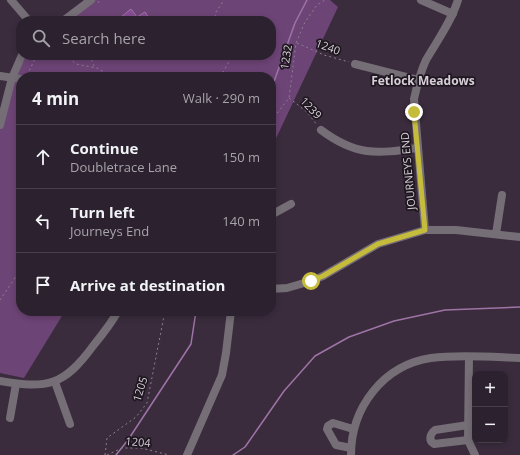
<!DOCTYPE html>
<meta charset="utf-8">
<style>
body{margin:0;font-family:"Open Sans",sans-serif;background:#382e3a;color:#f1f3f6}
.controls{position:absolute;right:12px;bottom:12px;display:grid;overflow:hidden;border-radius:8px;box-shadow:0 2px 6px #0003}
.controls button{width:36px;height:36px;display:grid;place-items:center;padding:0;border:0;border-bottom:1px solid #483e4a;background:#2c212e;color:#f1f3f6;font:20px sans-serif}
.stop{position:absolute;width:12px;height:12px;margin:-9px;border:3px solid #c6bc3c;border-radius:50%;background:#fff}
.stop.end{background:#c6bc3c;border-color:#fff;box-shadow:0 1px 4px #0008}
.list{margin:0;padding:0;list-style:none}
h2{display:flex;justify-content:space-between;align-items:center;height:52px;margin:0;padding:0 16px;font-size:17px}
h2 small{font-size:13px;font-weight:400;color:#a6a3aa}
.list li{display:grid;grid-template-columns:26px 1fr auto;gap:12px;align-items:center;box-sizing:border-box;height:64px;padding:0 16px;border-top:1px solid #483e4a}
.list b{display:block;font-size:15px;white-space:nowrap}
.list p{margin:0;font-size:13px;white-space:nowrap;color:#a6a3aa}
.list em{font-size:13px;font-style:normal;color:#a6a3aa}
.icon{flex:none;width:22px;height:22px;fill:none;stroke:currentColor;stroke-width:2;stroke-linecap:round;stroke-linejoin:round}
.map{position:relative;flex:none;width:520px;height:455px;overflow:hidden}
.search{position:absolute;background:#2c212e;box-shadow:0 2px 6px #0003;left:16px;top:16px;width:260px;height:44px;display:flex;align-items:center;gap:10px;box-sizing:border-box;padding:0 14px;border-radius:16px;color:#a6a3aa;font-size:15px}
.panel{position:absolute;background:#2c212e;box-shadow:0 2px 6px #0003;left:16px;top:72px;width:260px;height:244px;border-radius:16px}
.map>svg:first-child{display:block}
.green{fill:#6d4476}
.water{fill:#864d92;stroke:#9e74a7}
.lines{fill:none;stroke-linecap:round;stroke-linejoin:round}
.stream{stroke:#9e74a7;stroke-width:1.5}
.path{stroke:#8c808e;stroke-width:1;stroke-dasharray:2 3;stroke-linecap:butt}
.minor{stroke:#756e76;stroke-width:8}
.route{stroke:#c6bc3c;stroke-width:5}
.labels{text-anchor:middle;stroke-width:3.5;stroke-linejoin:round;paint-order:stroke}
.street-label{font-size:11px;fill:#d7ced9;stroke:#1e171f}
.neighbourhood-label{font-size:12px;font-weight:bold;fill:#d7ced9;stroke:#1e171f}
</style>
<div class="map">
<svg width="520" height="455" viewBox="0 0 520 455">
<rect width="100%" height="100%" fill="#3a2c3d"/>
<!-- green -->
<polygon class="green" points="84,0 330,0 338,7 271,149 271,77 21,77 21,311 65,311 24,378 0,373 0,111 10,77 28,55 271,55 271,21 57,21"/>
<!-- water -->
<polygon class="water" points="131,9 137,17 145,12 151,21 116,21"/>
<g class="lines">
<!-- stream -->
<g class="stream">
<polyline points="271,90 295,23 307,0"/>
<polyline points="116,455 128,440 191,344 196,311"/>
<polyline points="233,455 245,447 284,391 315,356 349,337 394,321 445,310 520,307"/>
</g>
<!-- path -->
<g class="path">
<polyline points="98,3 100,0"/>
<polyline points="218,21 215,18 216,12 224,0"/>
<polyline points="297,43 324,55 349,62"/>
<polyline points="65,55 76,64 97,68 113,77"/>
<polyline points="90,55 94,66"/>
<polyline points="27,75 37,55"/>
<polyline points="220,77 233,55"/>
<polyline points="289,98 307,112 317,125"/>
<polyline points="271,121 289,98 296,43 305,22 317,5 325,0"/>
<polyline points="0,300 21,269"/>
<polyline points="105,455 107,438 136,417 147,403 165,311"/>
<polyline points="107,455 122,448 141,448 169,455"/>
</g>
<!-- minor -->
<g class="minor">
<polyline points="11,0 29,21"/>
<polyline points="421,0 453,14"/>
<polyline points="63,21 91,0"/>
<polyline points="355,64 418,80"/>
<polyline points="0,76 21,79"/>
<polyline points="0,125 12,78 22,55"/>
<path d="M 321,130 C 356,156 376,154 417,148"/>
<polyline points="271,215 291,204"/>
<path d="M 425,230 L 414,99 C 417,85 420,73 426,60 C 437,41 451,22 458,0"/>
<polyline points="496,234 502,195"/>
<polyline points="271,289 287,288 311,281 323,276 378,244 425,230 456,230 520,237"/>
<polyline points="469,357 468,440 475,455"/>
<path d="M 0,381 C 47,389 64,386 93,346 C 102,335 111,324 118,311"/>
<polyline points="55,382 70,424"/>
<polyline points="10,418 16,384"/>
<path d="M 468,425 L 435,430 C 430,434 428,440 434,444 L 468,440"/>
<polyline points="351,448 336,445 327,429 328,426 333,423 353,429"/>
<polyline points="187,455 222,375 226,353 231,311"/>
<path d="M 351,455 C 351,408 383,365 431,358 C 458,354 493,357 520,358"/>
</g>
</g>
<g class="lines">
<!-- route -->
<polyline class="route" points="311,281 323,276 378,244 425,230 414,112"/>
</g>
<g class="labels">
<!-- street labels -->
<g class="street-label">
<text transform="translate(328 47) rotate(20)" y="4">1240</text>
<text transform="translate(286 57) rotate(-81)" y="4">1232</text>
<text transform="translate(311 108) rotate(46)" y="4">1239</text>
<text transform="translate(408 171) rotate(-95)" y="4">JOURNEYS END</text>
<text transform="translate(140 389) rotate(-73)" y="4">1205</text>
<text transform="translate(138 442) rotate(5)" y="4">1204</text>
</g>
<!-- neighbourhood labels -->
<g class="neighbourhood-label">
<text x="423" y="85">Fetlock Meadows</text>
</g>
</g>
</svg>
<div class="controls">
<button>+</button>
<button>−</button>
</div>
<div class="stop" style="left:311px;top:281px"></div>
<div class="stop end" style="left:414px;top:112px"></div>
<div class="search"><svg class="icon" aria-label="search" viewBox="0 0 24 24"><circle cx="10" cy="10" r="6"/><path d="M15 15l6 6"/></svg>Search here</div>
<section class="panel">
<h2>4 min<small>Walk · 290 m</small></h2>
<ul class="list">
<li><svg class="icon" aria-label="ahead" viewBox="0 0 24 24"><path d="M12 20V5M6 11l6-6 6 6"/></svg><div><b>Continue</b><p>Doubletrace Lane</p></div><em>150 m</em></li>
<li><svg class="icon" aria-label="left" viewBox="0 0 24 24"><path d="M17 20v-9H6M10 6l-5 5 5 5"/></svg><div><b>Turn left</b><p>Journeys End</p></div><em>140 m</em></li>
<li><svg class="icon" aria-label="arrive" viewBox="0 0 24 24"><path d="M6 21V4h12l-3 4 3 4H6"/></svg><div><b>Arrive at destination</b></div></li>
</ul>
</section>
</div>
